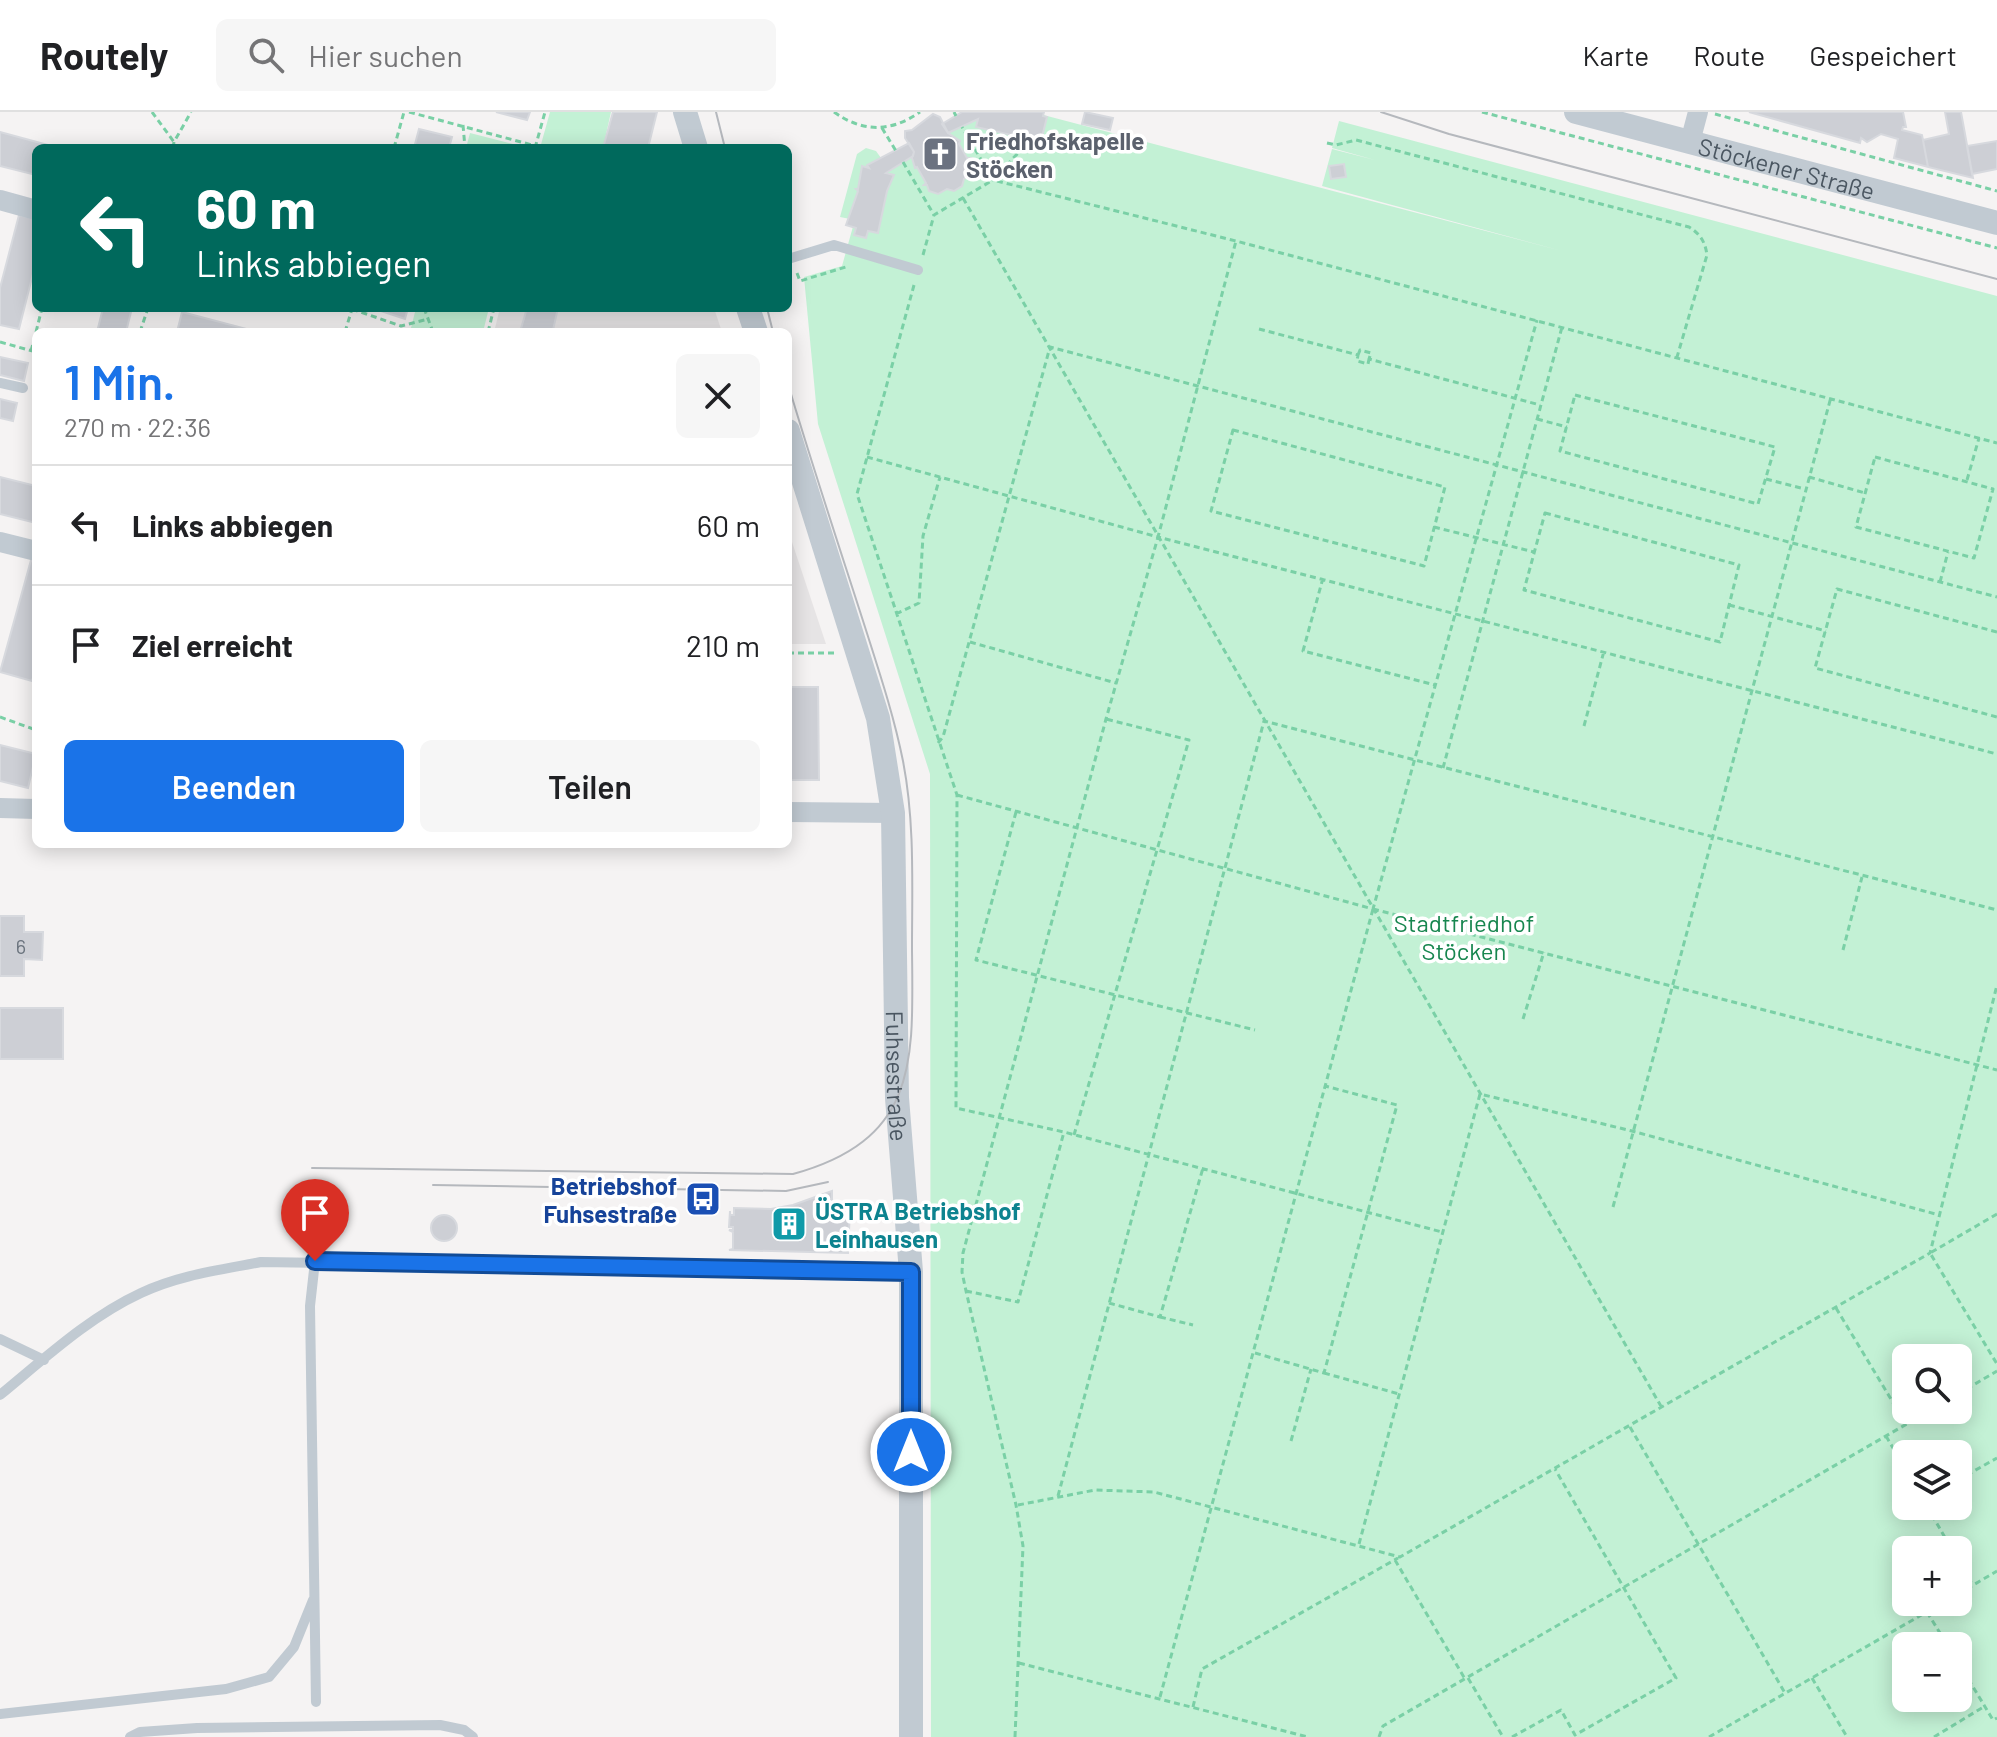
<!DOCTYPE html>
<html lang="de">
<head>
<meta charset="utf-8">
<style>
	:root { --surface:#fff; --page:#f6f6f6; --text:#202124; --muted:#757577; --line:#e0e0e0; --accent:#1a73e8 }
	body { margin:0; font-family:Barlow,sans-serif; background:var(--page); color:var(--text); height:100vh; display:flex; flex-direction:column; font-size:30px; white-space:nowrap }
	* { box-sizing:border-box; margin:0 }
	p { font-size:26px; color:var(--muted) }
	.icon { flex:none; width:44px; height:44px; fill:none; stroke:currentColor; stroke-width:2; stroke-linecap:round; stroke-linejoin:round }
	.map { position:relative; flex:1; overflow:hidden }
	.drawer { position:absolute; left:32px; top:216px; width:760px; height:520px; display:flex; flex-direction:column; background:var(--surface); border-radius:12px; box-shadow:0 4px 20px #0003 }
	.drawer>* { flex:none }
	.banner { position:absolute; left:32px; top:32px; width:760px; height:168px; border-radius:12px; box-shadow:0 4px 20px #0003; background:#00695c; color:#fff; overflow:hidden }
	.buttons { position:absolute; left:1892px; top:1232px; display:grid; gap:16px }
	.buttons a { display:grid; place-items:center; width:80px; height:80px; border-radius:12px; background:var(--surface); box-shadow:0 4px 20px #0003; font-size:40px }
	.pin { position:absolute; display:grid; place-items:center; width:68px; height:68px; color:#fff; margin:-82px -34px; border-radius:50% 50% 50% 0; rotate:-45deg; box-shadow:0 0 8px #0007 }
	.pin .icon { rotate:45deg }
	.me { position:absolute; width:88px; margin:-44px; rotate:0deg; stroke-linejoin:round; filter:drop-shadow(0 0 6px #0008) }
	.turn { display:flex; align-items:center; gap:28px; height:168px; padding:0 32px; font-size:36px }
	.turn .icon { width:104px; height:104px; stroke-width:2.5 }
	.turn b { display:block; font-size:56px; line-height:68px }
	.round { display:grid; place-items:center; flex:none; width:84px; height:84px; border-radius:12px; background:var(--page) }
	.summary { display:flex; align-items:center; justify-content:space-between; height:136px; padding:0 32px }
	h1 { font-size:48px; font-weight:600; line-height:60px; color:var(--accent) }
	.primary-button { display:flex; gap:16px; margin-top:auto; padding:16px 32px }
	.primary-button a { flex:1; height:92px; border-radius:12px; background:var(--accent); color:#fff; font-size:32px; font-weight:600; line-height:92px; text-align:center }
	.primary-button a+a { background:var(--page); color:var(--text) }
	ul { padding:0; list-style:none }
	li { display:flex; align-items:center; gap:24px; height:120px; padding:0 32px; border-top:2px solid var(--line) }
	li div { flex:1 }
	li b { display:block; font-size:30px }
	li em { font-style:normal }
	header { display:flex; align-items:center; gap:48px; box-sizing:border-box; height:112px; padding:0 40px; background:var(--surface); border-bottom:2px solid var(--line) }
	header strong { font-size:38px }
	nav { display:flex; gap:44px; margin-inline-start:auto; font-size:28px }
	.search { width:560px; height:72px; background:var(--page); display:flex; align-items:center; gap:20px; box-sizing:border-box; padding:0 28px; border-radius:12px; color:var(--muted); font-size:30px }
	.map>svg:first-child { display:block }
	.education { fill:#e6e4e5 }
	.green { fill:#c3f1d5; fill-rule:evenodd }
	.building { fill:#cdcfd5; stroke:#d7d9de; stroke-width:2 }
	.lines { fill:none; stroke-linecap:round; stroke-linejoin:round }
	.path { stroke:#7ad0a6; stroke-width:3; stroke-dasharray:6 4; stroke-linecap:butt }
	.service { stroke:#c1cad2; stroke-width:10 }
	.minor { stroke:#c1cad2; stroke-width:20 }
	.tertiary { stroke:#c1cad2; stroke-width:24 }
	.tram { stroke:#b5b8bd; stroke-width:2 }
	.route-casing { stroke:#114b97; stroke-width:20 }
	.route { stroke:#1a73e8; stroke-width:14 }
	.labels { text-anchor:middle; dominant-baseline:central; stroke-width:7; stroke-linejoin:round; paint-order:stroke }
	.number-label { font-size:20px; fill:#6b747e }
	.worship-label { font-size:24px; font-weight:bold; fill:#5b616d; stroke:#fff; text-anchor:start }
	.street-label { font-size:24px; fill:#4a5661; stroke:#fff }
	.park-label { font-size:24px; fill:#17864f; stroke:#fff }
	.transit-label { font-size:24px; font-weight:bold; fill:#164399; stroke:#fff; text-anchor:end }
	.culture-label { font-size:24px; font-weight:bold; fill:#0d838f; stroke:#fff; text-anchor:start }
</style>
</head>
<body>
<header>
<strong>Routely</strong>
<div class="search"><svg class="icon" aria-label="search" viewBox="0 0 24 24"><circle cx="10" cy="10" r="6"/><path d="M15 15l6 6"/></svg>Hier suchen</div>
<nav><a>Karte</a><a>Route</a><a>Gespeichert</a></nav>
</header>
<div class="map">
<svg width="1997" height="1625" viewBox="0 0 1997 1625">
	<rect width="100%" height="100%" fill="#f5f3f3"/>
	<path class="education" d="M500,196H714L722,220H494Z
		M788,418L826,532H788Z"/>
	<path class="green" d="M550,0H611L603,36H540Z
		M963,0H1032L1562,139L1322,74L1332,37L1375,48L1332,36L1339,9L1997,184V1625H931L930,662L818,312L804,165L842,154L869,57L864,55L850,107L840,105L857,42L866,36L876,39L881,46L868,53L869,55ZM1906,1246H1958V1298H1906ZM1906,1342H1958V1394H1906ZM1906,1438H1958V1490H1906ZM1906,1534H1958V1586H1906Z
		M470,21L529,36H466Z
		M416,196H489L483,220H410Z"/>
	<path class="building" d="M496,0H530L527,8Z
		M613,0H657L648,36H603Z
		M962,0H1044L1043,4L1047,5L1042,25H1038L1036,31L1034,28L976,15L978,7L948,21L942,12Z
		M1085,0L1113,6L1110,18L1082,12Z
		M1749,0H1903L1906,15H1903L1902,18L1922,23L1928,55L1894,46L1898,27L1881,22L1867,30L1861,26L1860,31Z
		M1945,0H1961L1973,66L1928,55L1923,28L1949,22Z
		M933,2L940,5L948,21L960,29L959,32L967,46H971L968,49L973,53L971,63L964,67L962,74L954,79L947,77L938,82L929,79L927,73H924L926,71L917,55L915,56L912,46L914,40L905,26V19L912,18Z
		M419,17L452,25L449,36H414Z
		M0,20L59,36H36V63L0,54Z
		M1997,29V57L1972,62L1967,34Z
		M909,31L914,40L913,44L886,61L894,63L887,79L878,121L868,119L866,126L854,123L856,116L846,113L858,79L856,77H858L862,54L869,56L867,53Z
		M1344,52L1346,65L1331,67L1329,54Z
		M19,103L36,107V150L19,217L0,213V176Z
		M103,196H132L126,220H97Z
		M372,196H408L405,207Z
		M527,196H558L553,218L560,220H520Z
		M182,200L258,220H177Z
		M0,245L28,251L24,269L0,263Z
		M0,287L17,291L13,309L0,306Z
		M0,365L36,374V411L0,402Z
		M31,448L36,450V555L32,569L0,560Z
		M788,575H818L819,668H788Z
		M0,633L36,642L28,676L0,669Z
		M0,804H24V820H43L42,848L24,847V864H0Z
		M0,896H63V947H0Z
		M832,1079V1098L850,1097L848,1141L729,1138L733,1137V1120L729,1118H733V1115H729L730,1099V1103H734V1096L771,1097L793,1093Z
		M431 1116a13 13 0 1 1 26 0a13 13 0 1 1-26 0Z"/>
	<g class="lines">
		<path class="path" d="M152,0L174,30
			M409,0L536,34
			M834,0C862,20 890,21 920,0
			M954,0L956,4
			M1482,0L1997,136
			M1715,2L1997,79
			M463,13L465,36
			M882,16L896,39
			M1031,27L993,68L1236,129L1997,331
			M1327,31L1336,33L1356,28L1689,115C1700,122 1705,129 1707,143L1677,245
			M173,36L174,30L191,0
			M394,36L404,0
			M535,36L545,0
			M903,50L934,103L993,68L962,15
			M963,86L1662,1296
			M923,143L934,103
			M797,161L800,169L849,154
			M914,173L857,382L957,683L956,996L1064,1020L1442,1120
			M424,196L433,220
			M352,197L401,214L428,207
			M1259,217L1358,243L1357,249L1368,252L1369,247
			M36,220L42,196
			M140,220L148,196
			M345,220L352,197
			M488,220L494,196
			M0,230L36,240
			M31,239L36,221
			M1358,243L1360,238L1371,241L1369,247L1540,293
			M1575,283L1775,335L1758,392L1560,339Z
			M1537,307L1567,315
			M1233,318L1445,375L1424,454L1211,399Z
			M867,345L1158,425L1236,129
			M1875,345L1993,377L1974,446L1856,415Z
			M1809,365L1865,381
			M1766,367L1805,377
			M1967,368L1979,326
			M1545,401L1739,453L1720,530L1524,478Z
			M1434,415L1534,440
			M1323,466L1303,539L1435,573
			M1940,470L1948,440
			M1729,493L1826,519
			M896,502L919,491L923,424L940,365
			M1997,520L1837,477L1815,556L1997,605
			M970,530L1116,571
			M788,541H836
			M0,605L36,618
			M1584,614L1604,539
			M938,631L943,625L1050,235L1997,485
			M1443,656L1562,215
			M957,683L1373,797L1537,208
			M1016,700L976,848L1255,918
			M1373,797L1997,958
			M1843,838L1862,765
			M1523,907L1544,840
			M1074,1023L1189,628L1106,607
			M1613,1095L1831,285
			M1997,1102L1930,1141L1997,1252
			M966,1179L1018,1190L1064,1020
			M1109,1191L1160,1205L1203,1056
			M1836,1196L1906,1312
			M1160,1205L1193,1213
			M1255,1241L1324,1261L1397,993L1325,974
			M1324,1261L1399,1282
			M1958,1282L1997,1259
			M1630,1315L1785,1581
			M1886,1324L1906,1358
			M1291,1329L1311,1257
			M1958,1368L1997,1346
			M1058,1384L1264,609L1997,798
			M1018,1393L1095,1378L1154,1380L1400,1445L1930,1141L1997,873
			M1927,1394L1952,1438
			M1359,1432L1480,982L1632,1019L1939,1103
			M1395,1448L1465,1567
			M1958,1448L1972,1472
			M1958,1482L1997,1459
			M1927,1500L1948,1534
			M1958,1550L1993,1608L1997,1606
			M1019,1551L1308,1625
			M1468,1566L1503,1625
			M1812,1566L1847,1625
			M1160,1585L1373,797
			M1193,1595L1202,1557L1398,1446
			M1015,1625L1023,1434L1016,1393L966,1179L962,1160L963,1141L1106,607L1158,425L1997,642
			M1379,1625L1383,1614L1931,1298
			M1512,1625L1561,1598L1575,1623L1676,1566L1555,1357
			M1709,1625L1944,1490
			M1934,1625L1985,1594"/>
		<path class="service" d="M788,147L834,133L918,158
			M0,271L23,276
			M315,1149L310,1194L316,1590
			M0,1227L44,1248
			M0,1283C44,1247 89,1205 141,1181C179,1163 220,1158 261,1150L911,1160
			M0,1602L226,1577L269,1565L294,1535L313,1488
			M130,1625L140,1620L197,1616L440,1613L464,1618L473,1625"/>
		<path class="minor" d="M1690,30L1698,0
			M0,88L36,98
			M0,430L36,439
			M0,696L36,697
			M788,700L893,701"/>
		<g class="tertiary">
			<path d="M685,0L696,36"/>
			<path id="s1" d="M1576,0L1997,111"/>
			<path d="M748,196L756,220"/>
			<path id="s2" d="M788,319L878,606L893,701L897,986L911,1160V1625"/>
		</g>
		<path class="tram" d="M716,0L725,36
			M1381,0L1449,22L1997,167
			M767,196L773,220
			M312,1056L793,1062C920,1027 913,947 912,837C912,774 915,711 903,649C894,604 879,559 865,515C839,434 812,353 788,272
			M433,1073L786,1079L828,1070"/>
	</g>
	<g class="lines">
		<defs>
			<path id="route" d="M315,1149L911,1160V1340"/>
		</defs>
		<use href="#route" class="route-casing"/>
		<use href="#route" class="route"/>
	</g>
	<defs>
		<symbol id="church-square" viewBox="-11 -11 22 22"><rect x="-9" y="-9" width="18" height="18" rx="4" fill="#6b7280" stroke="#fff"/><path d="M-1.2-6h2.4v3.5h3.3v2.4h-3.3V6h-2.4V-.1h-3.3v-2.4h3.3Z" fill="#fff"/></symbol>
		<symbol id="bus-square" viewBox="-11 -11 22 22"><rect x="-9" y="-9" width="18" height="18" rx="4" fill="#1a4fb4" stroke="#fff"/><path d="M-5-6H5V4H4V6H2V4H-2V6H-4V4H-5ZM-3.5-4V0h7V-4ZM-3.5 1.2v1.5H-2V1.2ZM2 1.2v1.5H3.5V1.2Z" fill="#fff"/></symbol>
		<symbol id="building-square" viewBox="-11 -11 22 22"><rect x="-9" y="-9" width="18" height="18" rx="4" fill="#0f9aa8" stroke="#fff"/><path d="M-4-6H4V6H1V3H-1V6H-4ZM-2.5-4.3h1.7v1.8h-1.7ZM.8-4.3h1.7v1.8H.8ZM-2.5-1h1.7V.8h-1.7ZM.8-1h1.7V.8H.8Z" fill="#fff"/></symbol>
	</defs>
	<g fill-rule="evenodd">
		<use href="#church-square" x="920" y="22" width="40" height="40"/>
		<use href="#bus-square" x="683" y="1067" width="40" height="40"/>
		<use href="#building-square" x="769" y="1092" width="40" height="40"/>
	</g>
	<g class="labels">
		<g class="number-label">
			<text x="21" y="834">6</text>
		</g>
		<g class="worship-label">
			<text x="966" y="28">Friedhofskapelle<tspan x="966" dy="28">Stöcken</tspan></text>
		</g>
		<g class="street-label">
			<text stroke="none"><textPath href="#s1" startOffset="218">Stöckener Straße</textPath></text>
			<text stroke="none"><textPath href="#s2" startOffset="660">Fuhsestraße</textPath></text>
		</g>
		<g class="park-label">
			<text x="1464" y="810">Stadtfriedhof<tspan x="1464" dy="28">Stöcken</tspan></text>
		</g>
		<g class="transit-label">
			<text x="677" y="1073">Betriebshof<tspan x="677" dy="28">Fuhsestraße</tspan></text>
		</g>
		<g class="culture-label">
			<text x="815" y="1098">ÜSTRA Betriebshof<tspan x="815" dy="28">Leinhausen</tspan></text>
		</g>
	</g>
</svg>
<div class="buttons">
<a><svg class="icon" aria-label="search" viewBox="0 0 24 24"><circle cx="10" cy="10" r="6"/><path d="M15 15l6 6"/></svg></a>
<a><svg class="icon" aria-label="layers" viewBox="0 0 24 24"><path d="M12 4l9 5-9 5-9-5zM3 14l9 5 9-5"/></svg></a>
<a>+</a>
<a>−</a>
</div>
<div class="pin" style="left:315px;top:1149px;background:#d93025"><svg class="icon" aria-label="arrive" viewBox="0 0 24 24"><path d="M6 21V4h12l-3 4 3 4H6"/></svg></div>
<svg class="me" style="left:911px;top:1340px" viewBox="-20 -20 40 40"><circle r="17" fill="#1a73e8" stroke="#fff" stroke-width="3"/><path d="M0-11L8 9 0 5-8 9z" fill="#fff"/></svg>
<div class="banner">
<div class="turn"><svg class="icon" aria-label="left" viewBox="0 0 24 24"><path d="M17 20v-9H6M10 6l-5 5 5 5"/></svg><div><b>60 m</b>Links abbiegen</div></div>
</div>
<section class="drawer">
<div class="summary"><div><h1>1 Min.</h1><p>270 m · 22:36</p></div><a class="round"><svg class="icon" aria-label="close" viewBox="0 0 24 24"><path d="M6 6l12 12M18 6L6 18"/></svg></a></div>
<ul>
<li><svg class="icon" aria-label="left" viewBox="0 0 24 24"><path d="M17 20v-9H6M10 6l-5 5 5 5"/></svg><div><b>Links abbiegen</b></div><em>60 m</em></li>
<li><svg class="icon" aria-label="arrive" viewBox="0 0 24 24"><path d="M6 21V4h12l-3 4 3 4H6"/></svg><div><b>Ziel erreicht</b></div><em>210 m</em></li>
</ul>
<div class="primary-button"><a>Beenden</a><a>Teilen</a></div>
</section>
</div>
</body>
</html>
